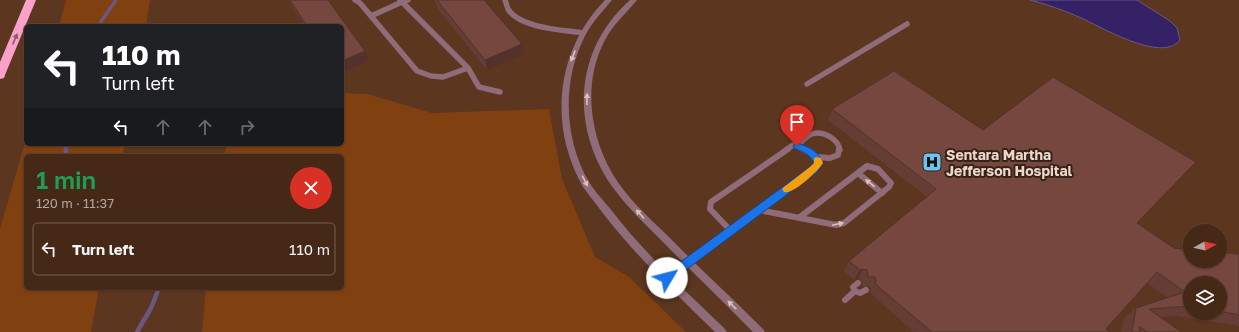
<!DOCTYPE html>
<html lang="en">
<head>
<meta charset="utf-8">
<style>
	:root { --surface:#452816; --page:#4c301f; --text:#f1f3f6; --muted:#b0a6a1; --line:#5d4435 }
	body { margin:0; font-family:"Golos Text",sans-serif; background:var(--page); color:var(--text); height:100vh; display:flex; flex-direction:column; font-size:15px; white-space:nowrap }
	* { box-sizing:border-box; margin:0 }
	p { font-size:13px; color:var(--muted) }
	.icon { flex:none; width:22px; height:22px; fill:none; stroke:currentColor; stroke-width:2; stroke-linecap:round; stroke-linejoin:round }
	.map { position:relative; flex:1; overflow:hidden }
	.details { position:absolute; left:24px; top:154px; width:320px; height:136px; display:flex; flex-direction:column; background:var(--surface); border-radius:6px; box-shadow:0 1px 3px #0004,0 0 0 1px var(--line) }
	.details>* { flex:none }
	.banner { position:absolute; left:24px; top:24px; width:320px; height:122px; border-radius:6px; box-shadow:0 1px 3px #0004,0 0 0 1px var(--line); background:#202124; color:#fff; overflow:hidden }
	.needle { width:26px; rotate:82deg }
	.fabs { position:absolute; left:1183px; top:224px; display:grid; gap:8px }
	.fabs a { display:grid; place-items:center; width:44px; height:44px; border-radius:50%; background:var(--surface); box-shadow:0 1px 3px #0004,0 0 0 1px var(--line); font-size:20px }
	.pin { position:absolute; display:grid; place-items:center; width:34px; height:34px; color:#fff; margin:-41px -17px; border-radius:50% 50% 50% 0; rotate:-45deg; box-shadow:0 0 4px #0007 }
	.pin .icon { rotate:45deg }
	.me { position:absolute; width:44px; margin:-22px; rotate:53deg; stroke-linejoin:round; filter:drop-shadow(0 0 3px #0008) }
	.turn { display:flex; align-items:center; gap:14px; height:84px; padding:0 12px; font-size:18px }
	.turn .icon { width:52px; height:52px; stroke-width:2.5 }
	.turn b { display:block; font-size:28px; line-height:34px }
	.lanes { display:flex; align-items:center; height:38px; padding:0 12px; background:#0003; justify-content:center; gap:20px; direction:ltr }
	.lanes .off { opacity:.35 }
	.round { display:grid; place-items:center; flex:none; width:42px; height:42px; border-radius:21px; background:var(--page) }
	.head { display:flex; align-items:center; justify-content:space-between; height:68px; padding:0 12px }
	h1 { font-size:24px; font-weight:600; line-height:30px; color:#1e9e55 }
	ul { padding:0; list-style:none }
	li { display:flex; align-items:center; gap:12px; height:54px; margin:0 8px 6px; padding:0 4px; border:2px solid var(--line); border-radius:6px }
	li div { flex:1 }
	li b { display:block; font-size:15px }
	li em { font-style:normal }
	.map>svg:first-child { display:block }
	.green { fill:#80400f }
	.water { fill:#352165; stroke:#6c5783 }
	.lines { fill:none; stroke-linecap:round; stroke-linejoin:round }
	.stream-far1 { stroke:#6c5783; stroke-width:3.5 }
	.stream { stroke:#6c5783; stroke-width:4.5 }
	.service-far1 { stroke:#906b7a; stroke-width:5.5 }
	.service { stroke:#906b7a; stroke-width:6 }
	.tertiary { fill:#906b7a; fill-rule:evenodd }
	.motorway { fill:#f9a1c8; fill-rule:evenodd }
	.wall { fill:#653d35; fill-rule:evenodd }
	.shaded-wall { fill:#52322b }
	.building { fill:#75473e; stroke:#52322b }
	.oneway { fill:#8d5c68 }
	.oneway2 { fill:#dbc1b9 }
	.route { fill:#1a73e8; stroke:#114b97 }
	.slow { fill:#f59e0b }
	.labels { text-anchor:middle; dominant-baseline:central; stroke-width:4; stroke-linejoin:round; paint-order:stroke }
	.poi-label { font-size:14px; font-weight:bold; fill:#eed6c9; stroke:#352319; text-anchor:start }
</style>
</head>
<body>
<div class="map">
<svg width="1239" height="332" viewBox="0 0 1239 332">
	<rect width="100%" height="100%" fill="#5c361e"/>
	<path class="green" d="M66,0H150L146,26H59Z
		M342,93L367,94L432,113L549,109L562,179L595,257L629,277L686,332H202L206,288H342V156H223L228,144H342Z
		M26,139V144H125L122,156H26V288H99L91,332H0V229Z"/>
	<path class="water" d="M1030,0H1137L1170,21L1177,28L1180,40C1162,64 1100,26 1079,17C1063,10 1046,4 1030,0Z"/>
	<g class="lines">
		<path class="stream-far1" d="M98,26L116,0
			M66,150V144"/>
		<path class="stream" d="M65,156L66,149
			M137,332L151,308L159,288"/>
		<path class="service-far1" d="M355,0L360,3L417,71L431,76L443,77L468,68
			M408,0L402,2L468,68L479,87L500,92
			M505,0C506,3 507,6 508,9C519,28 563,30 583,33
			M371,16L402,2L400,0
			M807,84L907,24
			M797,146C802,142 806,136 812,134C823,130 838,139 840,150
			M786,150L793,145L805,150"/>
		<path class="service" d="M816,157L830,158L838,155L839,149
			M858,173L882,193
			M759,210L836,225L844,223L889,187L891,183L878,169L867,166L800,217
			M731,231L710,209L711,202L788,149
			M731,231L814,170L818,163C815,156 810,152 803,149
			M667,278L731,231
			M855,291L860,293L866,290
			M855,291L853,287L858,283
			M845,300L855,291"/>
		<path class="tertiary" d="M605,0H612C603,11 593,21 586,34C562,79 563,137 589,182C595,192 604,201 612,211C645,254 686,291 725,329L727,332H715C677,295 638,258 605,216C598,206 590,197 583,187C548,126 556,50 605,0Z
			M630,0H637C626,14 614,23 605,40C583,82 589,132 612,173C626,197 648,217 668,236C699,268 732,298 763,329L765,332H753C723,301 691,271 661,240C642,221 622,202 607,179C570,119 577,47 630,0Z"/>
		<path class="motorway" d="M26,0H36L5,75L4,78L0,79V62Z"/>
	</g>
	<path class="wall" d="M289,0H328L365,51L369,61L342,26H305L293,8Z
		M435,0H484L524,54L487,70L437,8Z
		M832,109L983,130L1137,223L1174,248L1239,254V326L1177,316L1160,317L1181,332H1121L1124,318L1136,308L1168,298L1147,283L1106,329L1110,332H914L870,293L871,290L869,286L862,287L861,280L858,278L854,280L844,271L849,261L927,197L828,120ZM1190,283H1220V313H1190Z"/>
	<path class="shaded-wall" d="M522,44L524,54L487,70L485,60Z
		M365,51L369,61L342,72V61Z
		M863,269L858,278L854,280L860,270Z"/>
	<path class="building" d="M290,0H328L365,51L342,61V26H307Z
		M437,0H484L522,44L485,60Z
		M894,71L983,130L1053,77L1196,162L1137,223L1174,248L1190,250V261H1220V252L1239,254V315L1220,311V283H1190V306L1149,309L1181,332H1147L1139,326L1140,332H1132L1136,308L1185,292L1157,272L1106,329L1110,332H932L875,284L876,280L875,277H868L867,270L863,269L860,270L849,261L936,189L832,109Z"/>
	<defs><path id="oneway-solid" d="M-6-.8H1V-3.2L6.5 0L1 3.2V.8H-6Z"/></defs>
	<use class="oneway" href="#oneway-solid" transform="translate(15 39) rotate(-67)"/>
	<g class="oneway2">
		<use href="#oneway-solid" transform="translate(573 56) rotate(111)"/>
		<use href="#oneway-solid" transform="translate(587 99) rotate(-90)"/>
		<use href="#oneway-solid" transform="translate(585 181) rotate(62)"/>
		<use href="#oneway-solid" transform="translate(870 183) rotate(-141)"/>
		<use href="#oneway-solid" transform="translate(640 214) rotate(-132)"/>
		<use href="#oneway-solid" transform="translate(838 224) rotate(-12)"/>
		<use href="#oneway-solid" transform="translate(732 305) rotate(-136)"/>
	</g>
	<path class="route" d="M797,143C810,147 818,151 823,163L817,172L671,281L667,282L664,281L662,278L664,274L810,167L814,163C810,154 802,151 794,148L793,146Z"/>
	<path class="slow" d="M817,157L821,158L823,163C818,171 793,195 784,192L782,189L784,187L810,167L814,163V158Z"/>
	<defs>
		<symbol id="hospital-square" viewBox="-11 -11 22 22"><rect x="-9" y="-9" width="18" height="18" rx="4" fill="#69c3f1" stroke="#352319"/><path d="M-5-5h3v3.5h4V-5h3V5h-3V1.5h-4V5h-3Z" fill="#111"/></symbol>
	</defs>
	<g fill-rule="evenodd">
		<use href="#hospital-square" x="921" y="151" width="22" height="22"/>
	</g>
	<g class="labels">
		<g class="poi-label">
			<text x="946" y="154">Sentara Martha<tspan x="946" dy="16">Jefferson Hospital</tspan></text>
		</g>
	</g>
</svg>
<div class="fabs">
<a><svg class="needle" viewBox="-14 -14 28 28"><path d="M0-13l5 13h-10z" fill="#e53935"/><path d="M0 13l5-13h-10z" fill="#b0a6a1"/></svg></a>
<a><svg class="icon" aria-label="layers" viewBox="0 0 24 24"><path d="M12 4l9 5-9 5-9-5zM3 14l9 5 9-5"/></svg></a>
</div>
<div class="pin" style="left:797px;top:146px;background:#d93025"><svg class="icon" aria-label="arrive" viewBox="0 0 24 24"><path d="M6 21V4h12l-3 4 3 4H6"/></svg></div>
<svg class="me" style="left:667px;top:278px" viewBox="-20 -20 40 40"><circle r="19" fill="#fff"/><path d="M0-13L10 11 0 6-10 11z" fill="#1a73e8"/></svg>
<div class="banner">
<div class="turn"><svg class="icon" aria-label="left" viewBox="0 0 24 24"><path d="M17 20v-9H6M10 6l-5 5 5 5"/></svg><div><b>110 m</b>Turn left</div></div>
<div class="lanes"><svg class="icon" aria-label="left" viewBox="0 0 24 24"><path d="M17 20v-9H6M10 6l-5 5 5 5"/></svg><svg class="icon off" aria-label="ahead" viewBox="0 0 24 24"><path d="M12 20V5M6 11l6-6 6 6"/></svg><svg class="icon off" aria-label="ahead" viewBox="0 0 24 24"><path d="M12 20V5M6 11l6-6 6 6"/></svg><svg class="icon off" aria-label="right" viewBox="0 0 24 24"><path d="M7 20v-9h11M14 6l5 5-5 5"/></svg></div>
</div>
<section class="details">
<div class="head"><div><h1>1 min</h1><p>120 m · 11:37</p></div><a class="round" style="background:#d93025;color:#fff"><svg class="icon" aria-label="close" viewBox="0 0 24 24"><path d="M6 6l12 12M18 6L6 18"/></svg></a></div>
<ul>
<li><svg class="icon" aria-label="left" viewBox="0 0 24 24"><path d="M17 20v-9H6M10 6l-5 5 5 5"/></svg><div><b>Turn left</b></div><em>110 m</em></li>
</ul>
</section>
</div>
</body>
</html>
